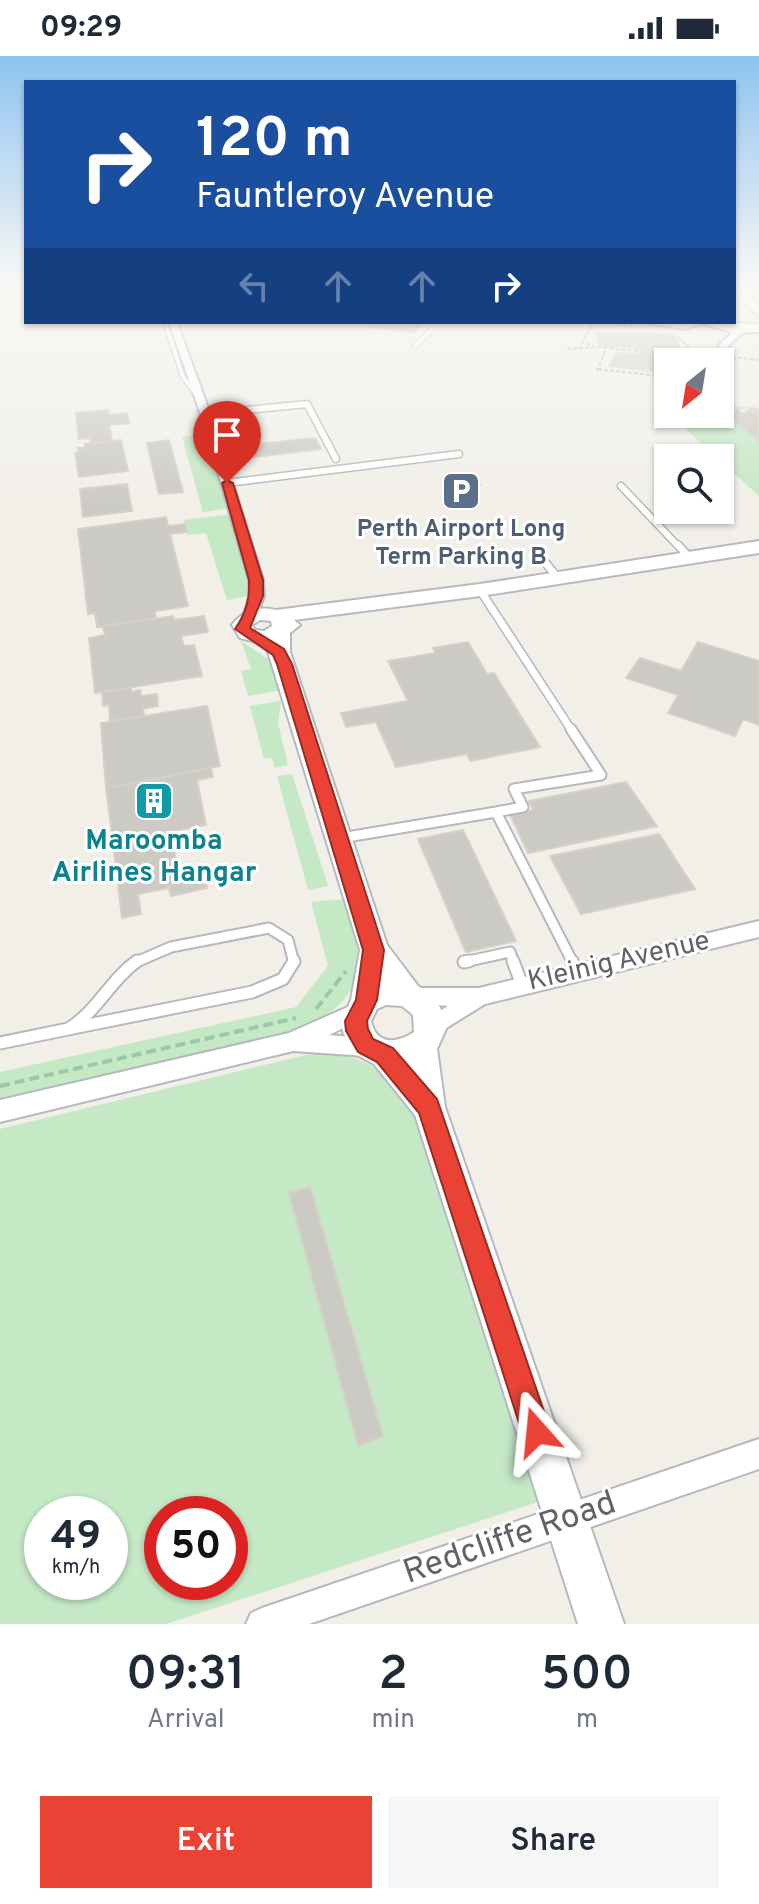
<!DOCTYPE html>
<html lang="en">
<head>
<meta charset="utf-8">
<style>
	:root { --surface:#fff; --page:#f6f6f7; --text:#1f2937; --muted:#747a83; --accent:#ea4335 }
	body { margin:0; font-family:Overpass,sans-serif; background:var(--page); color:var(--text); height:100vh; display:flex; flex-direction:column; font-size:30px; white-space:nowrap }
	* { box-sizing:border-box; margin:0 }
	p { font-size:26px; color:var(--muted) }
	.icon { flex:none; width:44px; height:44px; fill:none; stroke:currentColor; stroke-width:2; stroke-linecap:round; stroke-linejoin:round }
	.map { position:relative; height:1568px; overflow:hidden }
	.sheet { display:flex; flex-direction:column; background:var(--surface); flex:1 }
	.sheet>* { flex:none }
	.guide { position:absolute; left:24px; top:24px; width:712px; height:244px; border-radius:0px; box-shadow:0 2px 6px #0004; background:#1a4fa0; color:#fff; overflow:hidden }
	.needle { width:52px; rotate:210deg }
	.buttons { position:absolute; left:654px; top:292px; display:grid; gap:16px }
	.buttons a { display:grid; place-items:center; width:80px; height:80px; border-radius:0px; background:var(--surface); box-shadow:0 2px 6px #0004; font-size:40px }
	.speed { position:absolute; left:24px; top:1440px; display:flex; gap:16px; font-size:40px; font-weight:700; text-align:center }
	.speed>* { display:grid; place-content:center; width:104px; height:104px; border-radius:50%; background:var(--surface); box-shadow:0 2px 6px #0004; line-height:1 }
	.speed small { font-size:20px; font-weight:400 }
	.speed .limit { border:12px solid #d22; background:#fff; color:#111 }
	.pin { position:absolute; display:grid; place-items:center; width:68px; height:68px; color:#fff; margin:-82px -34px; border-radius:50% 50% 50% 0; rotate:-45deg; box-shadow:0 0 8px #0007 }
	.pin .icon { rotate:45deg }
	.me { position:absolute; width:88px; margin:-44px; rotate:342deg; stroke-linejoin:round; filter:drop-shadow(0 0 6px #0008) }
	.turn { display:flex; align-items:center; gap:28px; height:168px; padding:0 40px; font-size:36px }
	.turn .icon { width:104px; height:104px; stroke-width:2.5 }
	.turn b { display:block; font-size:56px; line-height:68px }
	.lanes { display:flex; align-items:center; height:76px; padding:0 40px; background:#0003; justify-content:center; gap:40px; direction:ltr }
	.lanes .off { opacity:.35 }
	.eta { display:flex; justify-content:space-evenly; align-items:center; height:136px; text-align:center }
	.eta b { font-size:48px; font-weight:600; line-height:56px }
	.primary-button { display:flex; gap:16px; margin-top:auto; padding:16px 40px }
	.primary-button a { flex:1; height:92px; border-radius:0px; background:var(--accent); color:#fff; font-size:32px; font-weight:600; line-height:92px; text-align:center }
	.primary-button a+a { background:var(--page); color:var(--text) }
	.status { display:flex; justify-content:space-between; align-items:center; height:56px; padding:0 40px; background:var(--surface); direction:ltr }
	.status svg { height:22px; fill:currentColor }
	.map>svg:first-child { display:block }
	.green { fill:#c5e8c5; fill-rule:evenodd }
	.building { fill:#cccac5; stroke:#d6d1c6; stroke-width:2 }
	.lines { fill:none; stroke-linecap:round; stroke-linejoin:round }
	.lane-far4-casing { stroke:#b5b8bc; stroke-width:6 }
	.lane-far3-casing { stroke:#b5b8bc; stroke-width:9 }
	.lane-far2-casing { stroke:#b5b8bc; stroke-width:10 }
	.lane-far1-casing { stroke:#b5b8bc; stroke-width:13 }
	.lane-casing { stroke:#b5b8bc; stroke-width:15 }
	.street-casing { stroke:#b5b8bc; stroke-width:4 }
	.secondary-casing { stroke:#b6babf; stroke-width:4 }
	.path-far1 { stroke:#9cc7a9; stroke-width:2; stroke-dasharray:4 2; stroke-linecap:butt }
	.path { stroke:#9cc7a9; stroke-width:4; stroke-dasharray:10 5; stroke-linecap:butt }
	.lane-far4 { stroke:#fff; stroke-width:4 }
	.lane-far3 { stroke:#fff; stroke-width:6 }
	.lane-far2 { stroke:#fff; stroke-width:7 }
	.lane-far1 { stroke:#fff; stroke-width:9 }
	.lane { stroke:#fff; stroke-width:11 }
	.street { fill:#fff; fill-rule:evenodd }
	.secondary { fill:#fff; fill-rule:evenodd }
	.route { fill:#ea4335; stroke:#982c22; stroke-width:2 }
	.labels { text-anchor:middle; dominant-baseline:central; stroke-width:6; stroke-linejoin:round; paint-order:stroke }
	.far-service-label { font-size:24px; font-weight:bold; fill:#4e5e75; stroke:#fff }
	.culture-label { font-size:28px; font-weight:bold; fill:#0d838f; stroke:#fff }
	.street-label { font-size:28px; fill:#5f6368; stroke:#fff }
	.near-street-label { font-size:34px; fill:#5f6368; stroke:#fff }
</style>
</head>
<body>
<div class="status"><b>09:29</b><svg viewBox="0 0 49 12"><path d="M0 12V9h3v3zM5 12V6h3v6zM10 12V3h3v9zM15 12V0h3v12zM26 1h20v11H26zM47 4h2v5h-2z"/></svg></div>
<div class="map">
<svg width="759" height="1568" viewBox="0 0 759 1568">
	<rect width="100%" height="100%" fill="#f1efe8"/>
	<path class="green" d="M720,347L753,352L731,355L729,359L748,377L758,382L756,383L759,386V440L680,368L706,364L698,358H720Z
		M208,379L230,452L203,456L182,381Z
		M232,458L253,533L249,540L227,544L206,477L188,479L184,464Z
		M241,585L268,603L281,634L248,640L241,615L251,613Z
		M281,645L278,667L288,709L275,712L272,702L264,703L250,650Z
		M292,718L324,817L328,830L308,834L277,720Z
		M348,843C363,911 369,939 302,974L0,1046V1016L296,951L328,910L311,846Z
		M318,996C368,1001 378,1011 413,1045L544,1444L166,1568H0V1073ZM42,1458H110V1526H42ZM162,1458H230V1526H162Z"/>
	<path class="building" d="M367,266H425L414,277L363,270Z
		M597,277L674,278L680,292H662L667,301L698,306H668V317L609,310L616,297L642,298L634,291L599,290Z
		M753,352L759,354V386L755,383L758,382L748,377L729,359L738,354L743,358L749,354L755,356L751,353Z
		M108,354L109,359L127,357L129,367L109,369L112,385L91,388L90,382L79,383L76,357Z
		M315,382L321,393L254,401L249,389Z
		M121,384L128,415L79,421L75,397H78V392H85V388Z
		M169,384L183,436L159,438L147,387Z
		M473,420L480,429L462,432L456,422Z
		M127,428L132,455L83,461L80,433Z
		M166,461L168,470L185,468L187,476L170,478L188,550L155,555L156,562L97,571L95,557L88,558L78,473Z
		M173,560L174,564L204,560L208,576L181,580L184,590L194,589L202,620L95,637L89,582L105,579L103,570Z
		M468,586L487,618L494,617L540,691L470,705L467,698L396,711L376,666L346,671L341,657L408,645L388,605L436,597L433,592Z
		M698,586L759,605V669L743,663L735,680L668,657L678,639L626,622L640,602L681,615Z
		M131,632V636L140,634L141,640L157,638L158,650L143,653L144,660L110,665L109,649L103,650L102,636Z
		M207,650L220,710L106,732L101,667Z
		M211,712L213,721L197,724L206,769L113,787L106,732Z
		M626,726L657,770L528,797L510,758L533,754L529,745Z
		M463,774L516,885L466,896L418,783Z
		M171,775L178,816L203,811L207,832L171,840L169,832L138,838L141,858L122,862L113,787Z
		M659,778L695,833L581,858L550,800Z
		M310,1131L383,1380L358,1390L289,1137Z"/>
	<g class="lines">
		<defs>
			<path id="lane-far4" d="M165,266L183,321L200,343
				M415,290L439,266"/>
			<path id="lane-far3" d="M205,358L307,348L336,403
				M227,427L459,398
				M621,430L679,491"/>
			<path id="lane-far2" d="M678,489L690,502
				M543,504L558,522
				M480,534L572,675"/>
			<path id="lane-far1" d="M571,673L601,719L514,733L523,751L496,756L573,907
				M341,782L496,756
				M464,906L510,896L514,907
				M134,907L171,891L269,872L288,884L294,907"/>
			<path id="lane" d="M513,905L522,929
				M572,905L577,915
				M464,906L469,905
				M68,973C97,956 110,924 137,905
				M68,973L252,936L283,923L294,905
				M0,987L68,973"/>
			<path id="street" d="M169,266H177L215,371L263,524L264,540L255,564H245L243,561L250,540L249,524L205,371Z
				M641,266H707L684,273Z
				M739,271L746,273L727,291L720,308L712,306L720,288Z
				M759,865V881L485,948L430,982L422,980L419,973L422,966L448,950L409,947L406,941L409,935L416,932H479Z
				M359,946L366,949L370,955L366,961L329,979L374,983L377,990L374,997L366,1000L293,995L0,1066V1044L289,977Z
				M759,1383V1413L309,1568H246L251,1557L262,1552Z"/>
			<path id="secondary" d="M747,229H759L752,242L759,249V260L740,242Z
				M698,266L759,268V276L733,277Z
				M759,485V497L480,540L294,564L300,569L290,577V596L387,889L418,930L434,940L445,961L446,973L437,993L445,1051L624,1568H578L415,1059L374,1008L355,998L343,976L341,965L351,944L360,894L268,596L269,586L260,587L240,582L232,569C243,554 258,550 276,554L480,528ZM260,564L271,565L272,570L264,575L255,574L252,569ZM386,949L402,950L413,959L414,976C398,987 376,990 371,965L377,953Z"/>
		</defs>
		<use href="#lane-far4" class="lane-far4-casing"/>
		<use href="#lane-far3" class="lane-far3-casing"/>
		<use href="#lane-far2" class="lane-far2-casing"/>
		<use href="#lane-far1" class="lane-far1-casing"/>
		<use href="#lane" class="lane-casing"/>
		<use href="#street" class="street-casing"/>
		<use href="#secondary" class="secondary-casing"/>
		<path class="path-far1" d="M633,270L594,267L582,286L595,291L638,295
			M678,281L699,301V306
			M567,293L595,291
			M666,299L709,295
			M732,301L759,304
			M598,313L668,321
			M597,315L606,293"/>
		<path class="path" d="M316,953L346,915
			M0,1030L296,962"/>
		<use href="#lane-far4" class="lane-far4"/>
		<use href="#lane-far3" class="lane-far3"/>
		<use href="#lane-far2" class="lane-far2"/>
		<use href="#lane-far1" class="lane-far1"/>
		<use href="#lane" class="lane"/>
		<use href="#street" class="street"/>
		<use href="#secondary" class="secondary"/>
	</g>
	<linearGradient id="sky" x2="0" y2="1"><stop stop-color="#8fc3f1"/><stop offset="0.51" stop-color="#f9f8f5"/><stop offset="1" stop-color="#f9f8f5" stop-opacity="0"/></linearGradient>
	<rect width="759" height="448" fill="url(#sky)"/>
	<path class="route" d="M227,424L233,427L263,524V540L250,572L284,593L292,608L384,894L377,944L367,965L368,973L373,983L393,992L437,1043L551,1376L547,1386L537,1390L526,1386L522,1376L419,1057L377,1006L358,996L346,975L345,965L356,944L363,894L277,608L273,599L235,573C246,557 250,543 249,524L222,427Z"/>
	<defs>
		<symbol id="parking-square" viewBox="-11 -11 22 22"><rect x="-9" y="-9" width="18" height="18" rx="4" fill="#5c6f8a" stroke="#fff"/><path d="M-3.5-5.5H1a3.5 3.5 0 0 1 0 7H-1V5.5H-3.5ZM-1-3.4V-.6H.8a1.4 1.4 0 0 0 0-2.8Z" fill="#fff"/></symbol>
		<symbol id="building-square" viewBox="-11 -11 22 22"><rect x="-9" y="-9" width="18" height="18" rx="4" fill="#0f9aa8" stroke="#fff"/><path d="M-4-6H4V6H1V3H-1V6H-4ZM-2.5-4.3h1.7v1.8h-1.7ZM.8-4.3h1.7v1.8H.8ZM-2.5-1h1.7V.8h-1.7ZM.8-1h1.7V.8H.8Z" fill="#fff"/></symbol>
	</defs>
	<g fill-rule="evenodd">
		<use href="#parking-square" x="439" y="413" width="44" height="44"/>
		<use href="#building-square" x="132" y="723" width="44" height="44"/>
	</g>
	<g class="labels">
		<g class="far-service-label">
			<text x="461" y="474">Perth Airport Long<tspan x="461" dy="28">Term Parking B</tspan></text>
		</g>
		<g class="culture-label">
			<text x="154" y="786">Maroomba<tspan x="154" dy="32">Airlines Hangar</tspan></text>
		</g>
		<g class="street-label">
			<text transform="translate(619 906) rotate(-13)">Kleinig Avenue</text>
		</g>
		<g class="near-street-label">
			<text transform="translate(510 1483) rotate(-19)">Redcliffe Road</text>
		</g>
	</g>
</svg>
<div class="buttons">
<a><svg class="needle" viewBox="-14 -14 28 28"><path d="M0-13l5 13h-10z" fill="#e53935"/><path d="M0 13l5-13h-10z" fill="#747a83"/></svg></a>
<a><svg class="icon" aria-label="search" viewBox="0 0 24 24"><circle cx="10" cy="10" r="6"/><path d="M15 15l6 6"/></svg></a>
</div>
<div class="speed"><div>49<small>km/h</small></div><div class="limit">50</div></div>
<div class="pin" style="left:227px;top:427px;background:#d93025"><svg class="icon" aria-label="arrive" viewBox="0 0 24 24"><path d="M6 21V4h12l-3 4 3 4H6"/></svg></div>
<svg class="me" style="left:537px;top:1376px" viewBox="-20 -20 40 40"><path d="M0-17L14 15 0 8-14 15z" fill="#ea4335" stroke="#fff" stroke-width="4"/></svg>
<div class="guide">
<div class="turn"><svg class="icon" aria-label="right" viewBox="0 0 24 24"><path d="M7 20v-9h11M14 6l5 5-5 5"/></svg><div><b>120 m</b>Fauntleroy Avenue</div></div>
<div class="lanes"><svg class="icon off" aria-label="left" viewBox="0 0 24 24"><path d="M17 20v-9H6M10 6l-5 5 5 5"/></svg><svg class="icon off" aria-label="ahead" viewBox="0 0 24 24"><path d="M12 20V5M6 11l6-6 6 6"/></svg><svg class="icon off" aria-label="ahead" viewBox="0 0 24 24"><path d="M12 20V5M6 11l6-6 6 6"/></svg><svg class="icon" aria-label="right" viewBox="0 0 24 24"><path d="M7 20v-9h11M14 6l5 5-5 5"/></svg></div>
</div>
</div>
<section class="sheet">
<div class="eta">
<div><b>09:31</b><p>Arrival</p></div>
<div><b>2</b><p>min</p></div>
<div><b>500</b><p>m</p></div>
</div>
<div class="primary-button"><a>Exit</a><a>Share</a></div>
</section>
</body>
</html>
